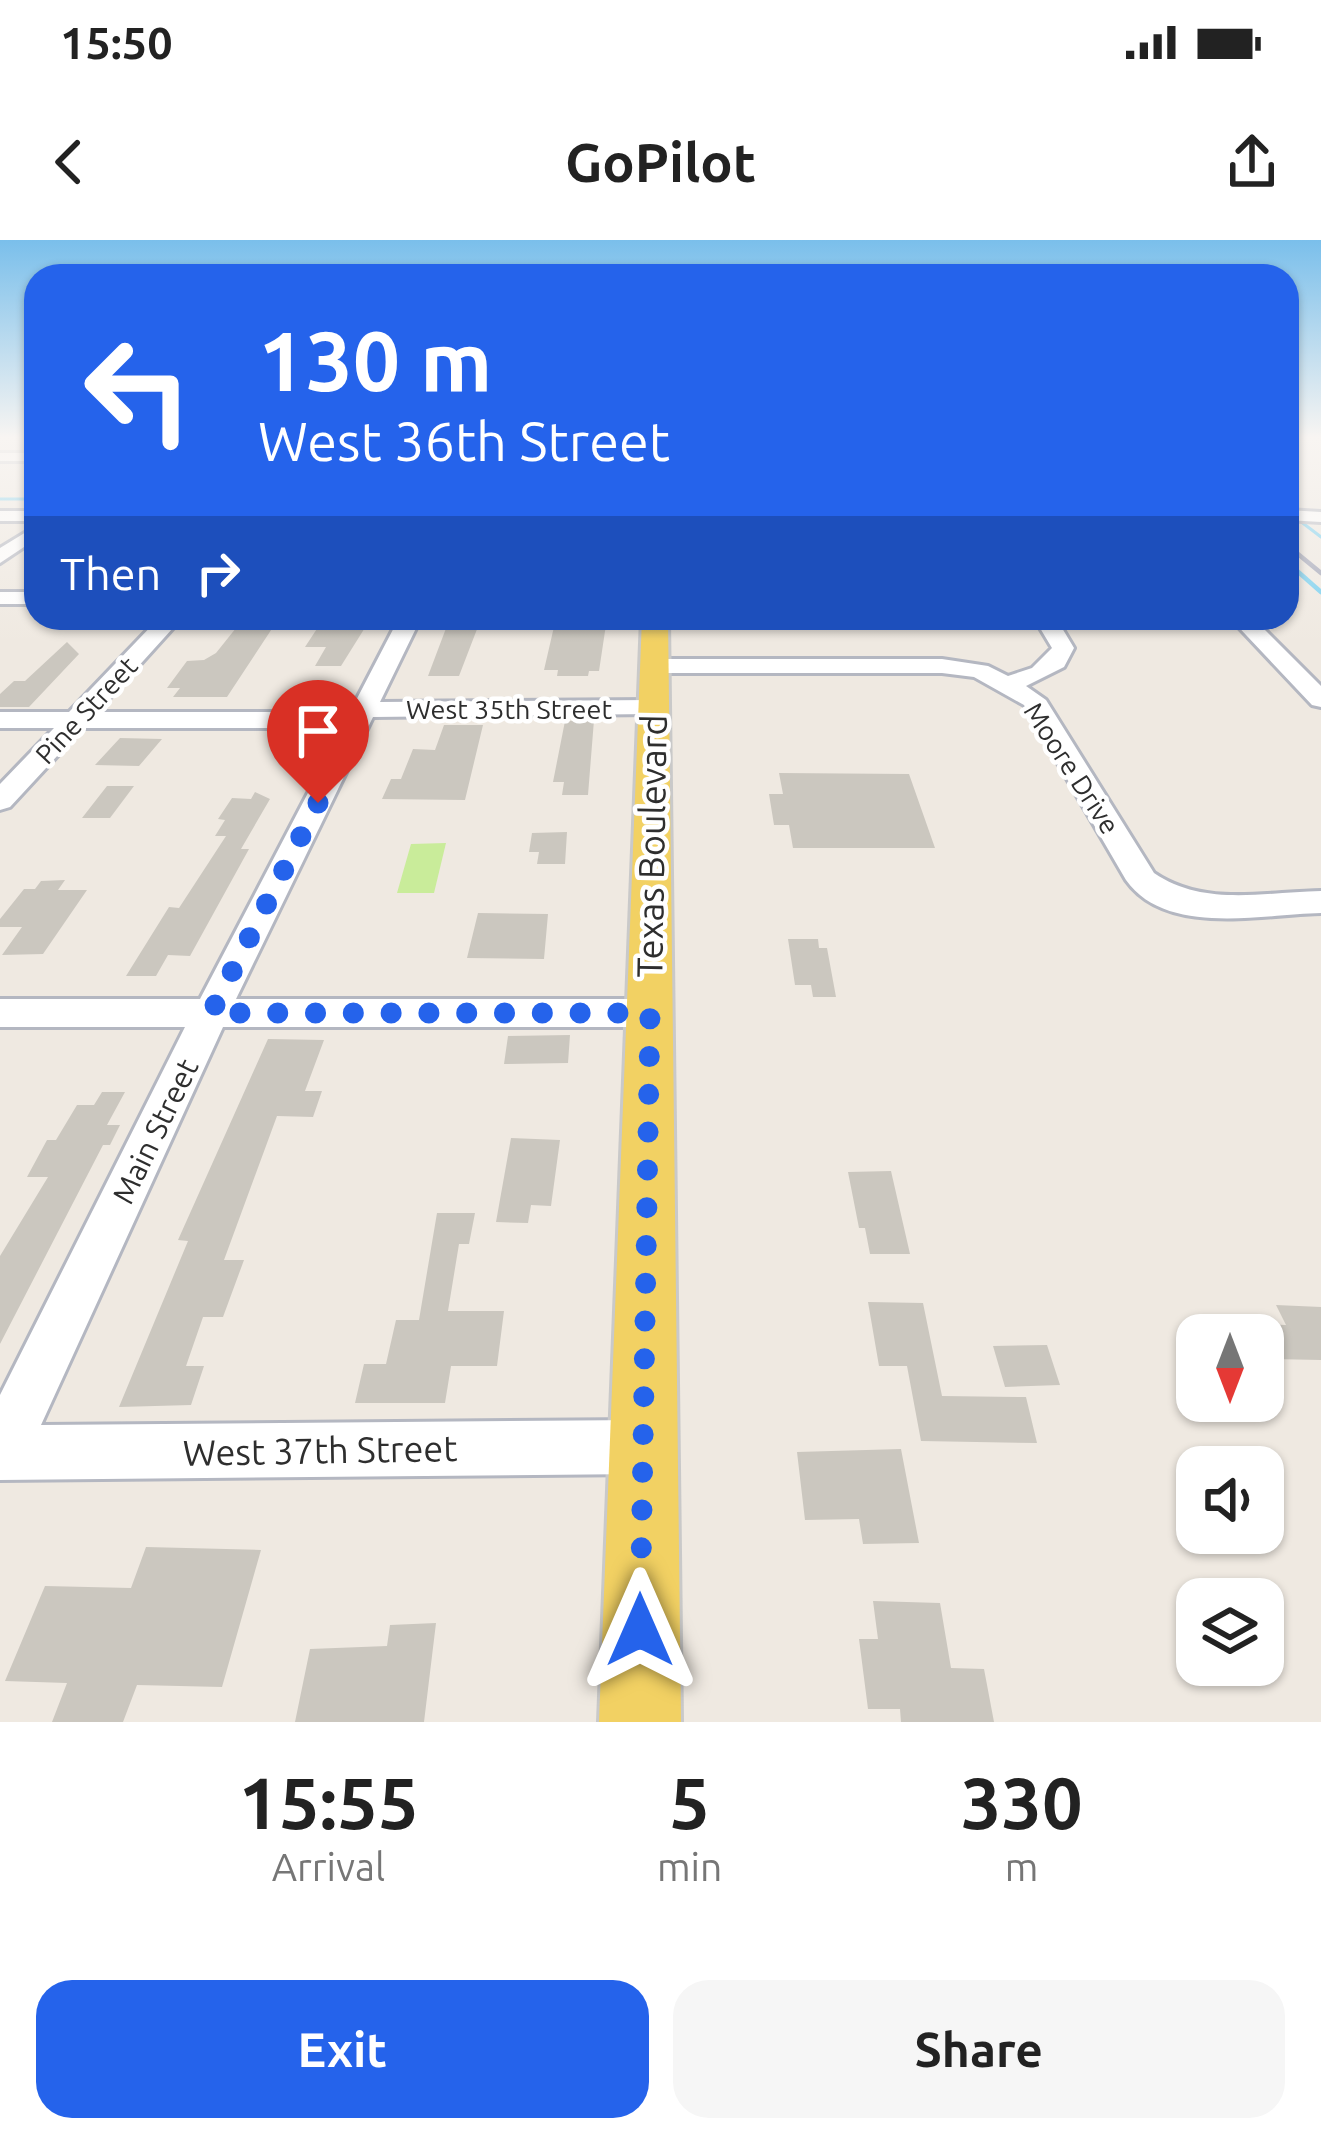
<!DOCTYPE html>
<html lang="en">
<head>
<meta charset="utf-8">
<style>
	:root { --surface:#fff; --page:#f6f6f6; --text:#222; --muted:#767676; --accent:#2563eb }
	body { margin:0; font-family:Ubuntu,sans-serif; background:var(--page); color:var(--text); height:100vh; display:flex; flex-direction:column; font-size:45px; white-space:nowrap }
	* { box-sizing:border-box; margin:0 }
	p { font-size:39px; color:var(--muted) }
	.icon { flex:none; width:66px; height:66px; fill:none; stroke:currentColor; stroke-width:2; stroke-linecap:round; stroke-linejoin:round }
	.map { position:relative; height:1482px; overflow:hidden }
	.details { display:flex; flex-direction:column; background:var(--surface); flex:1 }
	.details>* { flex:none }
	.banner { position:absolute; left:24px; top:24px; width:1275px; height:366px; border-radius:36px; box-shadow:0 3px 9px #0004; background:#2563eb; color:#fff; overflow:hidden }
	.needle { width:78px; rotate:180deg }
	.fabs { position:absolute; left:1176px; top:1074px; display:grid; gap:24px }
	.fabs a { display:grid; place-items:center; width:108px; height:108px; border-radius:24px; background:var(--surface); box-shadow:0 3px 9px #0004; font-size:60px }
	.pin { position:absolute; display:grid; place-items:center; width:102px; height:102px; color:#fff; margin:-123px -51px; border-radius:50% 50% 50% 0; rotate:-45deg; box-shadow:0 0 12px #0007 }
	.pin .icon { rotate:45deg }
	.me { position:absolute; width:132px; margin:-66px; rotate:0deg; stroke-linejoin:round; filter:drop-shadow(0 0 9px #0008) }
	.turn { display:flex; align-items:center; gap:42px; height:252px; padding:0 36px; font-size:54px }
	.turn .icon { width:156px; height:156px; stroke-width:2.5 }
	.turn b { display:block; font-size:84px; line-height:102px }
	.then { display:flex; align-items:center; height:114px; padding:0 36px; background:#0003; gap:24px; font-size:45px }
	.eta { display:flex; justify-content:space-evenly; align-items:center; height:204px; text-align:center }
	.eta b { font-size:72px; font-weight:700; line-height:84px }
	.action { display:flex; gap:24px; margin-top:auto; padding:24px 36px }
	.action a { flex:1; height:138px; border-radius:36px; background:var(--accent); color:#fff; font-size:48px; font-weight:700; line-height:138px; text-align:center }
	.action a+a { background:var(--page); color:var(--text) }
	.status { display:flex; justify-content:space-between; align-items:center; height:84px; padding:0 60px; background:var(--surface); direction:ltr }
	.status svg { height:33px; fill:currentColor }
	header { display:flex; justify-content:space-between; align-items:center; height:156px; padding:0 36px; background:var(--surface); font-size:54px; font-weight:700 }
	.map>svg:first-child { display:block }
	.pitch { fill:#c9ec9a }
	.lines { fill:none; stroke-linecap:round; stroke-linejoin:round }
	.stream-far1 { stroke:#75cff0; stroke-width:3 }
	.stream { stroke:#75cff0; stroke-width:4.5 }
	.building { fill:#cbc7bf }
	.minor-casing { stroke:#b4b7c1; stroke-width:6 }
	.major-casing { stroke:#c9c9c9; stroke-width:6 }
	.minor { fill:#fff; fill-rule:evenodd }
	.major { fill:#f2d163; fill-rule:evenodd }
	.rail { stroke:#a3a6b8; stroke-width:4.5 }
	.route { stroke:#2563eb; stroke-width:21; stroke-dasharray:0 37.8 }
	.labels { text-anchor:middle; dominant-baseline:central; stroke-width:9; stroke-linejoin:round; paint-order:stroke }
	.far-street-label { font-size:27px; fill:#2e2e2e; stroke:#fff }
	.street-label { font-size:30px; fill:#2e2e2e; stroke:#fff }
	.near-street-label { font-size:36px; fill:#2e2e2e; stroke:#fff }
</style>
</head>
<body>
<div class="status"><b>15:50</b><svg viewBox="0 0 49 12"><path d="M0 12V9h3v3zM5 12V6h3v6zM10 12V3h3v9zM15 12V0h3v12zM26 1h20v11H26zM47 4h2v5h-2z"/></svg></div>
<header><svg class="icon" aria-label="back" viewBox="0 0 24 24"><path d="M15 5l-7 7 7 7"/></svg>GoPilot<svg class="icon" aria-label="share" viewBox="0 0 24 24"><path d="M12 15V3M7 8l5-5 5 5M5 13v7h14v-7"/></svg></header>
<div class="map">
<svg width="1321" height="1482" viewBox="0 0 1321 1482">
	<rect width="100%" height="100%" fill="#efe9e1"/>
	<path class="pitch" d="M446,603L434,653H397L411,604Z"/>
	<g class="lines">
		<path class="stream-far1" d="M0,259H36
			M1287,271L1321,297"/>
		<path class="stream" d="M1287,322L1321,352"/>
	</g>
	<path class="building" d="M244,378H279L227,457H173L180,448H167L187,421L204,420L216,413Z
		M324,378H371L341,426H315L326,407H305Z
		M556,378H607L599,431H589L588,436H557L558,430H544Z
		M448,383L479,384L459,436H428Z
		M67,402L79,414L29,467H0V454L14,441H25Z
		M594,480L588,555H562L564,542H553L565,481Z
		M444,485H483L465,560L382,559L391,539H401L413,509L435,510Z
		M120,498L162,499L139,526L95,525Z
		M779,533L909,534L935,608H793L789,585H774L769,554H783Z
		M107,546H134L110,578H82Z
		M255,552L270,559L241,609H249L190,716L168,715L156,736H126L169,667L179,668L226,596H215L225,580L218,579L232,558L251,559Z
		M567,592L565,624H537L539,612H529L532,593Z
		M65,640L58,650H87L43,714L2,715L22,687H0V679L24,649H35L41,641Z
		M478,673L548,674L544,719L467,718Z
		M788,699H818L819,708H827L836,757H813L811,745H795Z
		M570,795L568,823L504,824L508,796Z
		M268,799L324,800L305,851H322L313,877L277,876L224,1020H244L223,1077H203L186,1126H204L191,1165L119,1167L188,1001L178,1000Z
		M102,852H125L107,885H120L110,905H103L0,1104V1016L48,937H27L47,900H56L77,865H94Z
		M511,898L560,900L551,966L531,965L528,983L496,982Z
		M891,931L910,1014H870L865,988H859L848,932Z
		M437,973H475L469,1004H459L448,1071H504L497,1126H451L445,1163H355L364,1124H386L396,1080H419Z
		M868,1062L923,1063L942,1156L1026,1157L1037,1203L921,1201L907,1126H879Z
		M1276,1065L1321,1067V1120L1271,1119L1256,1084L1286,1085Z
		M1047,1105L1060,1145L1005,1147L993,1106Z
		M901,1209L919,1303L863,1304L859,1279L805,1280L797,1212Z
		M146,1307L261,1310L222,1447L137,1445L123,1482H52L67,1443L5,1441L45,1346L131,1348Z
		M873,1361L940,1363L951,1428L984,1429L994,1482H901L900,1469H868L859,1399H878Z
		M436,1383L424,1482H295L310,1409L387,1406L390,1385Z"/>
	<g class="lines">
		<defs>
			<path id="minor" d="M0,213H36V221H0Z
				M1287,270L1321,272V282L1287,280Z
				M0,271H36V281H0Z
				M36,286V299L0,323V308Z
				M0,352H36V364H0Z
				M159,378H182L97,472H350L399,378H421L380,462L653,460L665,467L653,474L373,477L236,759H650L663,763L669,773L663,783L650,787H223L41,1185L641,1180L660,1188L668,1207L660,1226L641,1234L0,1240V1155L185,787H0V759H200L342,488H83L10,567L0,570V544L54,488H0V472H69Z
				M1034,378H1056L1074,408L1064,427L1026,446L1046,460L1154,633C1204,667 1263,652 1321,651V673C1263,674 1166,697 1126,640L1024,465L974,437L942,433H655L643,426L655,419H942L988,426L1008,436L1032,428L1052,408Z
				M1230,378H1253L1321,446V467L1312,465Z"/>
			<path id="major" d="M642,378H668L681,1482H599Z"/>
		</defs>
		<use href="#minor" class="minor-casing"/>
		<use href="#major" class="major-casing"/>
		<use href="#minor" class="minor"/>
		<use href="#major" class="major"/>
		<path class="rail" d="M1287,305L1321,333"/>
	</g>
	<linearGradient id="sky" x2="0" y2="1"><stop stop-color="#7abfeb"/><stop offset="0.49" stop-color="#f8f5f2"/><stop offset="1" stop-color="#f8f5f2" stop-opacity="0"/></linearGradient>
	<rect width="1321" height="403" fill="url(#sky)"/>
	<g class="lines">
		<path class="route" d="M318,563L211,773H650L640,1390"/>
	</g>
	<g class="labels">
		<g class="far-street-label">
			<text x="509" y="469">West 35th Street</text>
			<text transform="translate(86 470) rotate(-47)">Pine Street</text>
			<text transform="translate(1072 528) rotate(57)">Moore Drive</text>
		</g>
		<g class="street-label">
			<text transform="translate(155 891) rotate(-64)">Main Street</text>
		</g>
		<g class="near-street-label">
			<text transform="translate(651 606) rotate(-89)">Texas Boulevard</text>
			<text transform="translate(320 1210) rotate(-1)">West 37th Street</text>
		</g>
	</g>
</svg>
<div class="fabs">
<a><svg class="needle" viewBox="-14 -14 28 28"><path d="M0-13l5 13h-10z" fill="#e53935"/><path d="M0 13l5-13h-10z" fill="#767676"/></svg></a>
<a><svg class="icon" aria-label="sound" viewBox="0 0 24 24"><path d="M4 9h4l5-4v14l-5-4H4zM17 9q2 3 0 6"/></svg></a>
<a><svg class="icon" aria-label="layers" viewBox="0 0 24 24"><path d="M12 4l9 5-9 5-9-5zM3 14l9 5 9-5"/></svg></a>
</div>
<div class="pin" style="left:318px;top:563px;background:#d93025"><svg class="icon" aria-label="arrive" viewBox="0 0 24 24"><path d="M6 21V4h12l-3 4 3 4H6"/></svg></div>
<svg class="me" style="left:640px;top:1390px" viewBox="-20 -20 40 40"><path d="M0-17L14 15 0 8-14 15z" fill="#2563eb" stroke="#fff" stroke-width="4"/></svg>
<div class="banner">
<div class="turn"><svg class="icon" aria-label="left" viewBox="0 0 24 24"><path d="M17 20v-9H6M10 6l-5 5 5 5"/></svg><div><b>130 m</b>West 36th Street</div></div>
<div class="then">Then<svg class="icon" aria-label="right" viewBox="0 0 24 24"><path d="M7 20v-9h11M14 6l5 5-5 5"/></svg></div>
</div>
</div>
<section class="details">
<div class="eta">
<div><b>15:55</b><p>Arrival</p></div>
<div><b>5</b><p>min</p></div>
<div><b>330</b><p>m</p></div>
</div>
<div class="action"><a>Exit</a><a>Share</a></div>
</section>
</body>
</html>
